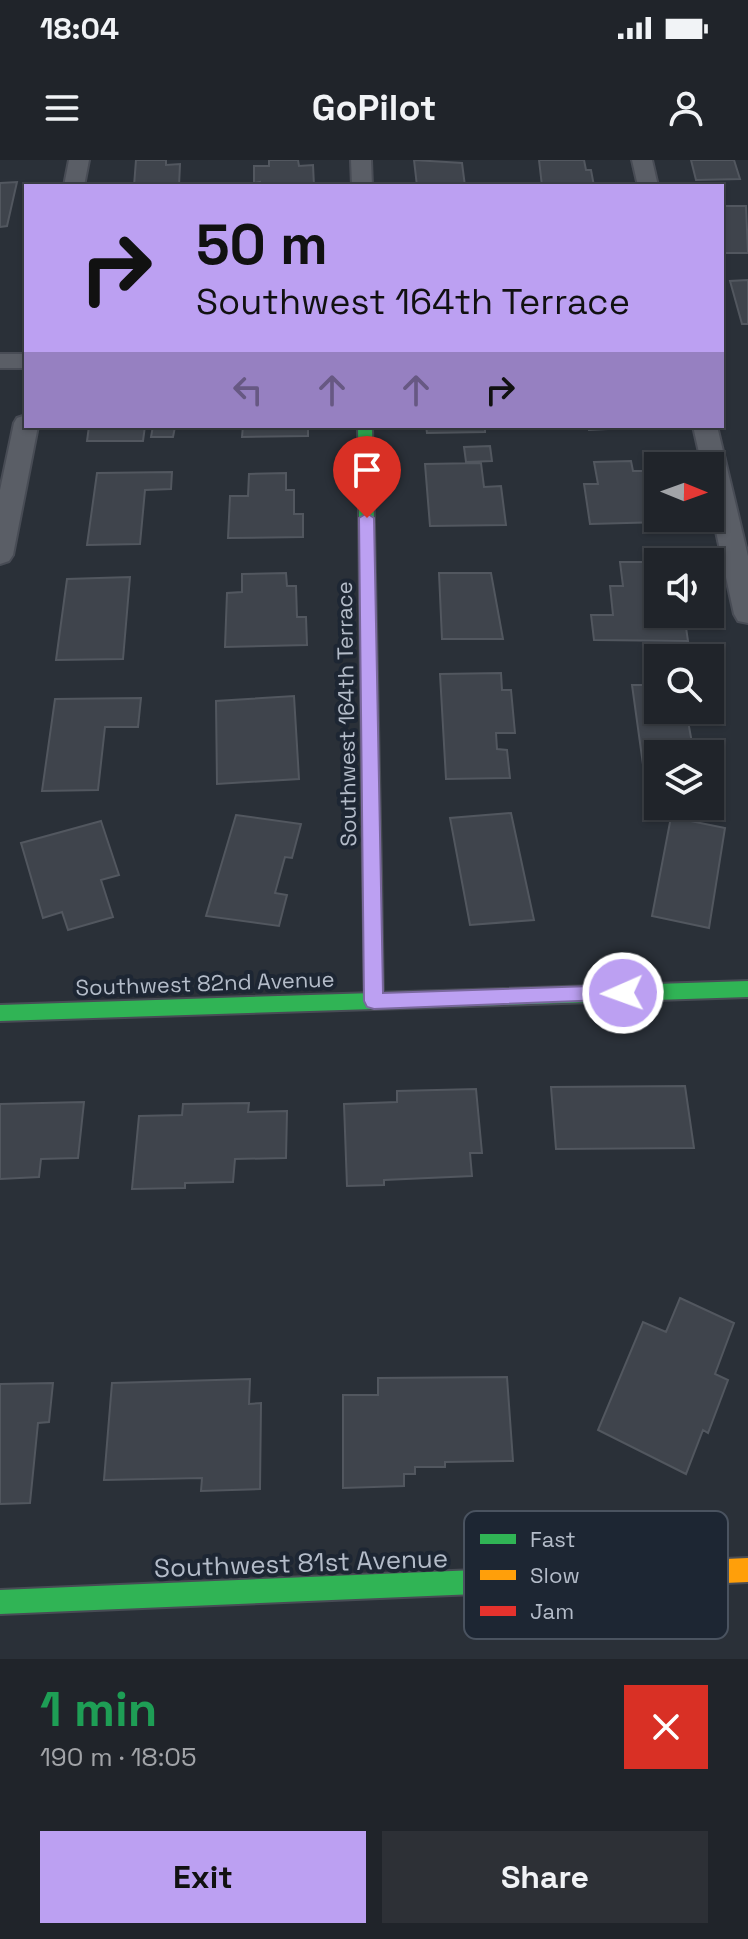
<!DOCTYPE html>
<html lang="en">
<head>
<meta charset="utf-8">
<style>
	:root { --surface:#20242a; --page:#2d3036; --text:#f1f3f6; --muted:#a2a4a8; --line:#3d4147; --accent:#bca0f2 }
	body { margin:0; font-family:"Space Grotesk",sans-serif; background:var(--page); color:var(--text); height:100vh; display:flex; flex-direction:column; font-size:30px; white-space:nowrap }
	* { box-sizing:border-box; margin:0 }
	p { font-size:26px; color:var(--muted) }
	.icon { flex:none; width:44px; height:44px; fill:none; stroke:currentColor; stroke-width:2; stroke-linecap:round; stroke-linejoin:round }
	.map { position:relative; height:1499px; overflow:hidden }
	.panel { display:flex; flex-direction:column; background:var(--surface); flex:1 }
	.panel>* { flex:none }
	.banner { position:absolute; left:24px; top:24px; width:700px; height:244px; border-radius:0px; box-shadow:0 2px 6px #0004,0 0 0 2px var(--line); background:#bca0f2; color:#111; overflow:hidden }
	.needle { width:52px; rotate:91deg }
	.buttons { position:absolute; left:644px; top:292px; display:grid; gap:16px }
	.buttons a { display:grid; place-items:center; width:80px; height:80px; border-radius:0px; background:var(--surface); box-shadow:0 2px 6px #0004,0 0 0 2px var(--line); font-size:40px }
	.pin { position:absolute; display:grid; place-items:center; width:68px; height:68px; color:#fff; margin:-82px -34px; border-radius:50% 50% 50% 0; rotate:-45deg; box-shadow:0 0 8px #0007 }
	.pin .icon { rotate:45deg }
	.me { position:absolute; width:88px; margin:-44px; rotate:268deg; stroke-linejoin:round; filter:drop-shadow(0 0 6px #0008) }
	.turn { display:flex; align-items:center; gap:28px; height:168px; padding:0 40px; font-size:36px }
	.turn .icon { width:104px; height:104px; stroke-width:2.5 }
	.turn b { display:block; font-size:56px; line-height:68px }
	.lanes { display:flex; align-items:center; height:76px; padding:0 40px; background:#0003; justify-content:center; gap:40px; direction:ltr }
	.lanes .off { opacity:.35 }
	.round { display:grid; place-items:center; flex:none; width:84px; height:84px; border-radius:0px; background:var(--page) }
	.head { display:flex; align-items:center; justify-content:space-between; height:136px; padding:0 40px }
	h1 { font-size:48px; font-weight:800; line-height:60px; color:#1e9e55 }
	.action { display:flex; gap:16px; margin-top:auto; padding:16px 40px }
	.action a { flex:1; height:92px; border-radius:0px; background:var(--accent); color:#111; font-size:32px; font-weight:800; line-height:92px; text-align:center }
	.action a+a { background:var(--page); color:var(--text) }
	.status { display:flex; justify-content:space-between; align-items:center; height:56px; padding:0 40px; background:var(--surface); direction:ltr }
	.status svg { height:22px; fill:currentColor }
	header { display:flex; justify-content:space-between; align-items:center; height:104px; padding:0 40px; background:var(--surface); font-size:36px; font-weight:800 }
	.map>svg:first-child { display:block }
	.building { fill:#3f444c; stroke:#52575f; stroke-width:2 }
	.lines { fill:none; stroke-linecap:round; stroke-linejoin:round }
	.street-casing { stroke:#484c55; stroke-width:4 }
	.fast-casing { stroke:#484c55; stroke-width:4 }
	.slow-casing { stroke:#484c55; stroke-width:4 }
	.jam-casing { stroke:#484c55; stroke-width:4 }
	.street { fill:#5a5e66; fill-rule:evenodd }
	.fast { fill:#30b455; fill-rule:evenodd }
	.slow { fill:#ff9f0a; fill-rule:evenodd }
	.jam { fill:#e5322d; fill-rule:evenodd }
	.route { fill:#bca0f2; stroke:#7a689d; stroke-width:2 }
	.labels { text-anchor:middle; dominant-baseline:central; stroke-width:8; stroke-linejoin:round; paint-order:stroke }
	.street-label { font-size:22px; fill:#b4bcc9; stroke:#1d2633 }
	.near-street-label { font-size:26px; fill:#b4bcc9; stroke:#1d2633 }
	.key { fill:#1d2633; stroke:#4a5360; stroke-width:2 }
	.key-label { font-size:22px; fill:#b4bcc9 }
</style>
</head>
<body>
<div class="status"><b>18:04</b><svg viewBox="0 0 49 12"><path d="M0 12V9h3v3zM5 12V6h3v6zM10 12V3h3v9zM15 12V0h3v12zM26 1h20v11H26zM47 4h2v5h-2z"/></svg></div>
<header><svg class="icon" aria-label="menu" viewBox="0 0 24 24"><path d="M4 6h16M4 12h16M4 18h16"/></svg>GoPilot<svg class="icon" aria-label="person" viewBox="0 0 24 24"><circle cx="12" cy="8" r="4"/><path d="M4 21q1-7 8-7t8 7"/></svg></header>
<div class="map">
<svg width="748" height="1499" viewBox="0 0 748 1499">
	<rect width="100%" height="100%" fill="#2a3038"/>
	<path class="building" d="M136,0H166V5L180,4L179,26H134Z
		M269,0H298L299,6L313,5L314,26H260V22L254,23V6H269Z
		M414,0L462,3L465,26H417Z
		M539,0H584L586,10H591L594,26H542Z
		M691,0H734L740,19L696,20Z
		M17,22L7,66L0,67V23Z
		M722,46H746L748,93H725Z
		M748,120V164H742L730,121Z
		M89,266H145L143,281H87Z
		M153,266L175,267L173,277H151Z
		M243,266H308V276L242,277Z
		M426,266H485V272L427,273Z
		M588,266H647V267L589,270Z
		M490,286L492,301L466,302L464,287Z
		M631,301L633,311H644L651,340L657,339L658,358L662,362L590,364L584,324H598L594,302Z
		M481,303L484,327L501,326L506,365L430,366L425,304Z
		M172,312L171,329L145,330L140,384L87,385L97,313Z
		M286,313V330H294V354H303V377L228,378L230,336H248L249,314Z
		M620,402H658V454H684L688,481L594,480L591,455H613L610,426H623Z
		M286,413L287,426H296L297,457H306L307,485L225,487L227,433L242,432V414Z
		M439,413H491L503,479H442Z
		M130,417L123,499L56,500L67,419Z
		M501,513L502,530H511L515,573H496L497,589L507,590L510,618L446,619L440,514Z
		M632,525H658V550H686L694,594H658V619H645Z
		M294,536L299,619L217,624L216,541Z
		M141,538L138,567H105L98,630L42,631L55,539Z
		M511,653L534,760L470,765L450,658Z
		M236,655L301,664L292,698L285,697L275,733L287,735L279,766L206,756Z
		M671,657L725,668L709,768L652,756Z
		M101,661L119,715L101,720L113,757L68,770L62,752L43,758L21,683Z
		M685,926L694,988L556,989L551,927Z
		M476,929L482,993H470L472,1016L384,1020V1025L347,1026L344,944L397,942V931Z
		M84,942L78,998L41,999L39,1017L0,1019V944Z
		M249,943L248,952L287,951L286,998L235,999L233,1022L185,1023V1028L132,1029L139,956L182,955L183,944Z
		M680,1138L734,1163L715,1214L728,1220L708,1273L703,1270L686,1314L598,1270L643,1162L666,1172Z
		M507,1217L513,1301L445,1302V1307H415V1314H404V1326L343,1328V1235H378V1218Z
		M250,1219L249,1244L261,1243L260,1329L201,1331L202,1318L104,1320L112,1223Z
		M53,1223L49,1262L38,1263L30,1343L0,1344V1224Z"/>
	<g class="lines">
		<defs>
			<path id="street" d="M69,0H89L84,26H64Z
				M351,0H371L372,26H352Z
				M632,0H652L658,26H638Z
				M0,194H26V208H0Z
				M26,255V266H38L13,395L9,401L0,404V330L14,263L17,258Z
				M693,266H717L748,396V463L738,461L734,454L710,344V306H702Z"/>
			<path id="fast" d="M358,266H372L381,710L378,715H366L363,710Z
				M748,821V837L0,861V845Z
				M476,1410L484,1414L488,1422L484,1430L476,1434L0,1454V1430Z"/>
			<path id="slow" d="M748,1398V1422L476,1434L468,1430L464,1422L468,1414L476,1410Z"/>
			<path id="jam" d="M372,703L378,705L381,710L383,841L381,847L374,849L367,847L365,841L363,710L366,705Z"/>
		</defs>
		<use href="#street" class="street-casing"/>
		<use href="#fast" class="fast-casing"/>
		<use href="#slow" class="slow-casing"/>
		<use href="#jam" class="jam-casing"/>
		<use href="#street" class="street"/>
		<use href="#fast" class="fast"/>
		<use href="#slow" class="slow"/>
		<use href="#jam" class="jam"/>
	</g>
	<path class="route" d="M367,353L374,358L383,833L623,825L630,828L633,833L630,839L374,849L367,847L364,841L359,358Z"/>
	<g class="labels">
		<g class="street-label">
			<text transform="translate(346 554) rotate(-91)">Southwest 164th Terrace</text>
			<text transform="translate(205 823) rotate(-2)">Southwest 82nd Avenue</text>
		</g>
		<g class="near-street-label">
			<text transform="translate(301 1403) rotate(-2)">Southwest 81st Avenue</text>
		</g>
	</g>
	<rect x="464" y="1351" width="264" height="128" rx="12" class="key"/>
	<rect x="480" y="1374" width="36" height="10" fill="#30b455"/>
	<rect x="480" y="1410" width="36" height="10" fill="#ff9f0a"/>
	<rect x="480" y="1446" width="36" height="10" fill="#e5322d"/>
	<g class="key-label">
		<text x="530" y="1387">Fast</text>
		<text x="530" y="1423">Slow</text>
		<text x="530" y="1459">Jam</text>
	</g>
</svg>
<div class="buttons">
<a><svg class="needle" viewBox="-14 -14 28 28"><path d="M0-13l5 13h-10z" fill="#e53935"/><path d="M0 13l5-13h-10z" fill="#a2a4a8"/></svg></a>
<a><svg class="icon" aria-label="sound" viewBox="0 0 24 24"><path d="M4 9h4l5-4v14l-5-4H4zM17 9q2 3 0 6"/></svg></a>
<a><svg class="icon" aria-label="search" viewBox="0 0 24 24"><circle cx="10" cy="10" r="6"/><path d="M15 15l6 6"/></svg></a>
<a><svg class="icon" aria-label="layers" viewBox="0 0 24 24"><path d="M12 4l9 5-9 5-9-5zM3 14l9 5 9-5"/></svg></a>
</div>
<div class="pin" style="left:367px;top:358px;background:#d93025"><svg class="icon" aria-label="arrive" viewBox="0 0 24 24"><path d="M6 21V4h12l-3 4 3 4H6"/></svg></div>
<svg class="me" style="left:623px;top:833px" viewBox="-20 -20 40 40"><circle r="17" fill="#bca0f2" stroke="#fff" stroke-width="3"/><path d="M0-11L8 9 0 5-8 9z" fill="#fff"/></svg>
<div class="banner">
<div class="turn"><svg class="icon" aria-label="right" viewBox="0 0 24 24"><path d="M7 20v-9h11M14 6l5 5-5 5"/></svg><div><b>50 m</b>Southwest 164th Terrace</div></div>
<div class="lanes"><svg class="icon off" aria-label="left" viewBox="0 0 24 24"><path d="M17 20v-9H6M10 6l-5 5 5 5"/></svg><svg class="icon off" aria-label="ahead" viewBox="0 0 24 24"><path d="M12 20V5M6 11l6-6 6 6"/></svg><svg class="icon off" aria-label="ahead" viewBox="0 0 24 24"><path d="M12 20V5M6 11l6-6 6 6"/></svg><svg class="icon" aria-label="right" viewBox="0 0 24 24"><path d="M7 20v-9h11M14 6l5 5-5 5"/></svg></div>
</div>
</div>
<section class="panel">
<div class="head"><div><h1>1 min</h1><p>190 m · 18:05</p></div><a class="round" style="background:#d93025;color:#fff"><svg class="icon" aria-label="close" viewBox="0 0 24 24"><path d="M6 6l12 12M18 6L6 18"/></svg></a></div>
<div class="action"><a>Exit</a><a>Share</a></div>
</section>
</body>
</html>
